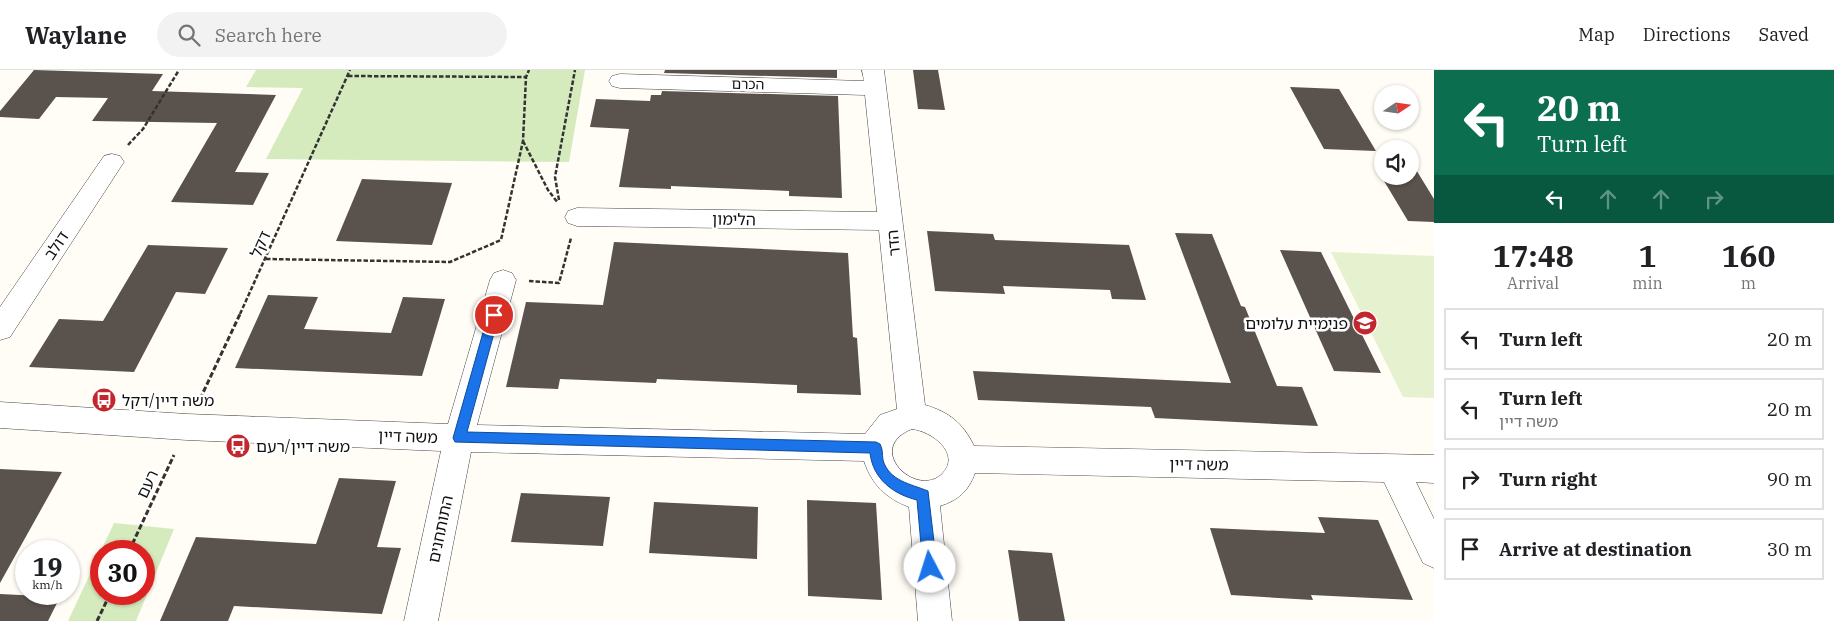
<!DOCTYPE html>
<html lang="en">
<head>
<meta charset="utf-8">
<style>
	:root { --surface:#fff; --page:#f2f2f2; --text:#202124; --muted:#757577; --line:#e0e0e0 }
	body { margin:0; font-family:"IBM Plex Serif","Noto Sans Hebrew",serif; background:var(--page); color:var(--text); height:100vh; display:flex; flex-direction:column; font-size:19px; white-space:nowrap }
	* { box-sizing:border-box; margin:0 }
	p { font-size:16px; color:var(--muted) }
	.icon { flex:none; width:28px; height:28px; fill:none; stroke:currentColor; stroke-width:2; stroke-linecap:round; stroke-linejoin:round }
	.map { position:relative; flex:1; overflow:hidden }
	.sheet { display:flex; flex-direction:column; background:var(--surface); width:400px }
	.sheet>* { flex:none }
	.banner { background:#0b6e4f; color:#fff; overflow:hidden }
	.needle { width:32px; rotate:77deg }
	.controls { position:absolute; left:1374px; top:15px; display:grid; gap:10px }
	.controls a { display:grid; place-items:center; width:45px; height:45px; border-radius:50%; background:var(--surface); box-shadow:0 1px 4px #0004; font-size:25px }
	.speed { position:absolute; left:15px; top:470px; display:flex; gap:10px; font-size:25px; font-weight:700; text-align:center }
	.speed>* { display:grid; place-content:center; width:65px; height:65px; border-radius:50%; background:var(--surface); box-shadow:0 1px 4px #0004; line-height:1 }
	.speed small { font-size:12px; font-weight:400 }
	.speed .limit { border:8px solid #d22; background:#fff; color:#111 }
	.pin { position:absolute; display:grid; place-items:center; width:42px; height:42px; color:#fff; margin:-21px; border:2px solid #fff; border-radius:50%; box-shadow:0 1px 5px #0007 }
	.me { position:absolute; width:55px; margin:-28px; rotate:355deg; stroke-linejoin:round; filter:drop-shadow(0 0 4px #0008) }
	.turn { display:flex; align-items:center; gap:18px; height:105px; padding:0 20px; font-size:22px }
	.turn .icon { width:65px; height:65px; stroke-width:2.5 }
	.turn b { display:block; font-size:35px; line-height:42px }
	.lanes { display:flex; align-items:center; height:48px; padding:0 20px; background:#0003; justify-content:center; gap:25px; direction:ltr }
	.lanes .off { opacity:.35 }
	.eta { display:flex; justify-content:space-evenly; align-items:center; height:85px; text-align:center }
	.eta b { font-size:30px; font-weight:700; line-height:35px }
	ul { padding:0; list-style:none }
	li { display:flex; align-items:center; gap:15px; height:62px; margin:0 10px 8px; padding:0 10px; border:2px solid var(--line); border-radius:0px }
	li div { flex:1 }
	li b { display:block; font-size:19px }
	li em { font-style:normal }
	header { display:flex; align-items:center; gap:30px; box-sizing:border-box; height:70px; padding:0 25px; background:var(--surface); border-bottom:1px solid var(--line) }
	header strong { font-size:24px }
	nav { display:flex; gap:28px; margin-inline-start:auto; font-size:18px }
	.search { width:350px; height:45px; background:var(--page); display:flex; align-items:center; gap:12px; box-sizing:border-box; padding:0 18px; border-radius:28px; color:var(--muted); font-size:19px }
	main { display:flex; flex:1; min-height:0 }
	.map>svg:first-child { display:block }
	.green { fill:#d5ebbd; fill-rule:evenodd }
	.pitch { fill:#e6f2cf }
	.building { fill:#5a524d }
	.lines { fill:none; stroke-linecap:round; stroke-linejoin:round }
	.minor-casing { stroke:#444; stroke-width:1 }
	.path-far1 { stroke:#333; stroke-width:2.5; stroke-dasharray:4.5 2; stroke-linecap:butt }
	.path { stroke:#333; stroke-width:3; stroke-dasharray:5.5 2.5; stroke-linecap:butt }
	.minor { fill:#fff; fill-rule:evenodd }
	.route { fill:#1a73e8; stroke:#114b97 }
	.labels { text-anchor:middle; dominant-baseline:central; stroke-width:5; stroke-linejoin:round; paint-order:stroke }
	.far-street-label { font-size:14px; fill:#111; stroke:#fff }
	.street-label { font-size:16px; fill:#111; stroke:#fff }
	.poi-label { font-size:16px; fill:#111; stroke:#fff; text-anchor:start }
</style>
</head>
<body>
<header>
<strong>Waylane</strong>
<div class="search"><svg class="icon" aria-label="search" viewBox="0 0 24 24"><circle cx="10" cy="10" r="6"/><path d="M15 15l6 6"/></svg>Search here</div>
<nav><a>Map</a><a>Directions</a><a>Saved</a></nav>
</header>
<main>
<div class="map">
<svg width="1434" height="551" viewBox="0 0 1434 551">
	<rect width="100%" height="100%" fill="#fffdf5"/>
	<path class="green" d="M256,0H585L569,92L266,89L303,18L246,17Z
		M114,453L174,459L136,551H68ZM101,481H144V524H101Z"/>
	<path class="pitch" d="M1331,182L1434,186V328L1403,327Z"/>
	<path class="building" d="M34,0L163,4L152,21L276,25L235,102L269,103L253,135L171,132L217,53L92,51L108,28L56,27L39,49L0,47V41Z
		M665,0H837V8L664,3Z
		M913,0H938L945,40L918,39Z
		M1290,17L1339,19L1376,81L1324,79Z
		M662,21L838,26L842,128L789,126V121L671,116V119L619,117L629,59L590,57L596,29L650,31L651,25H661Z
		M1375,96L1382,97V106H1410V98H1415L1434,129V152L1408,151Z
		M362,109L452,113L432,175L336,171Z
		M927,161L993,164L995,170L1129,175L1146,230L1112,229L1110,220L1003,216L1005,224L935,221Z
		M1175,163L1212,164L1241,236L1245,237L1277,316L1302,317L1318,356L1155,348L1151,337L978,330L973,301L1231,313Z
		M614,172L848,183L853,267L857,268L861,325L797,323V315L657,309L656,313L560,309L558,319L506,317L526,232L603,235Z
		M148,175L228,178L205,224L176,222L134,302L29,297L59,249L103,251Z
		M1280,180L1321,182L1381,303L1334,301Z
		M268,225L318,227L304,259L391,263L403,227L445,229L422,306L235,298Z
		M0,399L62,402L0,513Z
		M339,408L396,411L377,477L401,478L382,544L234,536L228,551H160L196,467L316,474Z
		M521,423L610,427L603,476L511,472Z
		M807,430L876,433L882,530L808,526Z
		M654,432L758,437L757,489L649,483Z
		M1318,447L1378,450L1413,530L1311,525L1313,530L1231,525L1210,458L1325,463Z
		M1008,480L1052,483L1065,551H1019Z
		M0,524L60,527L48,551H0Z"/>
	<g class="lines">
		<defs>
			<path id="minor" d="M862,0H884L925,335C949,342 963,353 974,376L1434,385V413L1416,412L1434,449V498L1423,493L1384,412L975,403C968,422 958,430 940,436L952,551H918L909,437C886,428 872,415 864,391L471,382L438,551H404L441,381L187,370L0,358V332L187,344L448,354L490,210L494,203L503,200L512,203L516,210L477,355L865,364L880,345L897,339L879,160L577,156L568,153L565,147L568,141L577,138L877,142L865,25L620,18L612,16L609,11L612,6L620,4L864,11ZM912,359C932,361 962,384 942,404C916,429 863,378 912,359Z
				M112,84L120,86L124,92L120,98L10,267L0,270V237L104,86Z"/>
		</defs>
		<use href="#minor" class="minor-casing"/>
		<path class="path-far1" d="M348,6L526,7
			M523,71L548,120L558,133
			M128,75L143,59L179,0
			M559,130L555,107L575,0
			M266,189L450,192L501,170L523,71L526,7L529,0
			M529,211L559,213L571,168
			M240,244L350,0"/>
		<path class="path" d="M200,329L241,242
			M129,481L174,385
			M97,551L110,524"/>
		<use href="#minor" class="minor"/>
	</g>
	<path class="route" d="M494,241L499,245L467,362L876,372L880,374C883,379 882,384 883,390C889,411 911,414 928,421L937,497L935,502L930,504L925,502L923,497L917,430C893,424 873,409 870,383L455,372L453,368L488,245Z"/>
	<defs>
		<symbol id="school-disc" viewBox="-11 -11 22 22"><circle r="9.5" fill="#c4262e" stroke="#fff"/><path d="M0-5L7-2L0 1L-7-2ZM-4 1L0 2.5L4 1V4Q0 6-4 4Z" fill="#fff"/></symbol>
		<symbol id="bus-disc" viewBox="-11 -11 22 22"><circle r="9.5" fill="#c4262e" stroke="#fff"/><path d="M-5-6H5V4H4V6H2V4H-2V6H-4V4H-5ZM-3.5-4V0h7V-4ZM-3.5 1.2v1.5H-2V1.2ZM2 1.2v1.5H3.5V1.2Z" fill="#fff"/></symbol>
	</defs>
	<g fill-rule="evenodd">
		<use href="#school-disc" x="1351" y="239" width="28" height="28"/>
		<use href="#bus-disc" x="90" y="316" width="28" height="28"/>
		<use href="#bus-disc" x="224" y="362" width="28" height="28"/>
	</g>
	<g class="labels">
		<g class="far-street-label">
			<text transform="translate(748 14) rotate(1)">הכרם</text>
		</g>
		<g class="street-label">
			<text transform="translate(734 149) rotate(1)">הלימון</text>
			<text transform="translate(893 173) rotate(-96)">הדר</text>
			<text transform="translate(260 174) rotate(-66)">דקל</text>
			<text transform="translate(56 175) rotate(-56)">דולב</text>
			<text transform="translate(408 366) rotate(2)">משה דיין</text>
			<text transform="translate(1199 394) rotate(1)">משה דיין</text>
			<text transform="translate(147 414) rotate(-65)">רעם</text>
			<text transform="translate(440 459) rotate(-78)">התותחנים</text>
		</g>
		<g class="poi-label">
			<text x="1348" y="253" text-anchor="end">פנימיית עלומים</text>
			<text x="122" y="330">משה דיין/דקל</text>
			<text x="256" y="376">משה דיין/רעם</text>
		</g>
	</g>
</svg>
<div class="controls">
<a><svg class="needle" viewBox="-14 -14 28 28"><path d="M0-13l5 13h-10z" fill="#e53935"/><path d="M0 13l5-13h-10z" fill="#757577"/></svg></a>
<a><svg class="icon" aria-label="sound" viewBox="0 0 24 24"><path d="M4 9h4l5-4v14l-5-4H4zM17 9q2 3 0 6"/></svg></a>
</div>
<div class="speed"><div>19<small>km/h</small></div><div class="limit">30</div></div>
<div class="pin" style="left:494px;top:245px;background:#d93025"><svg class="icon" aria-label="arrive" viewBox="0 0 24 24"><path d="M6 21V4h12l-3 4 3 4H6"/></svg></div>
<svg class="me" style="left:930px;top:497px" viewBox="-20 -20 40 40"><circle r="19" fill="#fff"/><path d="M0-13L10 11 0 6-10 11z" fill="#1a73e8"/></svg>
</div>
<section class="sheet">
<div class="banner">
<div class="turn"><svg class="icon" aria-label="left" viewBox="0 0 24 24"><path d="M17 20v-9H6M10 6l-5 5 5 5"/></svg><div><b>20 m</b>Turn left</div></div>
<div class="lanes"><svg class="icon" aria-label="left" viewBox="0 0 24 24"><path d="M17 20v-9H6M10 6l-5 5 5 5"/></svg><svg class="icon off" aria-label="ahead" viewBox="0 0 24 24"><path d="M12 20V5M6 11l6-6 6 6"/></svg><svg class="icon off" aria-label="ahead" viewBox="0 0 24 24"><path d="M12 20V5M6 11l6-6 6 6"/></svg><svg class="icon off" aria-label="right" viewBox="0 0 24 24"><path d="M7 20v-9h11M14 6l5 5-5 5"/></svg></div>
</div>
<div class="eta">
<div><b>17:48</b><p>Arrival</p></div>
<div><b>1</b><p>min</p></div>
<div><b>160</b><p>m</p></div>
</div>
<ul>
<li><svg class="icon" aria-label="left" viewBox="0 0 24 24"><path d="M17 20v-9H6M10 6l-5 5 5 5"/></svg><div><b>Turn left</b></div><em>20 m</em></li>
<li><svg class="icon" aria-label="left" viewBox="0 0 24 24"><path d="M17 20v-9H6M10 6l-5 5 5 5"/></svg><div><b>Turn left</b><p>משה דיין</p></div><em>20 m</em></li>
<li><svg class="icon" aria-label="right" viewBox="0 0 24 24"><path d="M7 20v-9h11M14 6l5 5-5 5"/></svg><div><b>Turn right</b></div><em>90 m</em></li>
<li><svg class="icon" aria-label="arrive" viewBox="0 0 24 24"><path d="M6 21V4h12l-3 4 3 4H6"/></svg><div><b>Arrive at destination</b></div><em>30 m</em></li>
</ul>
</section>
</main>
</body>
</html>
